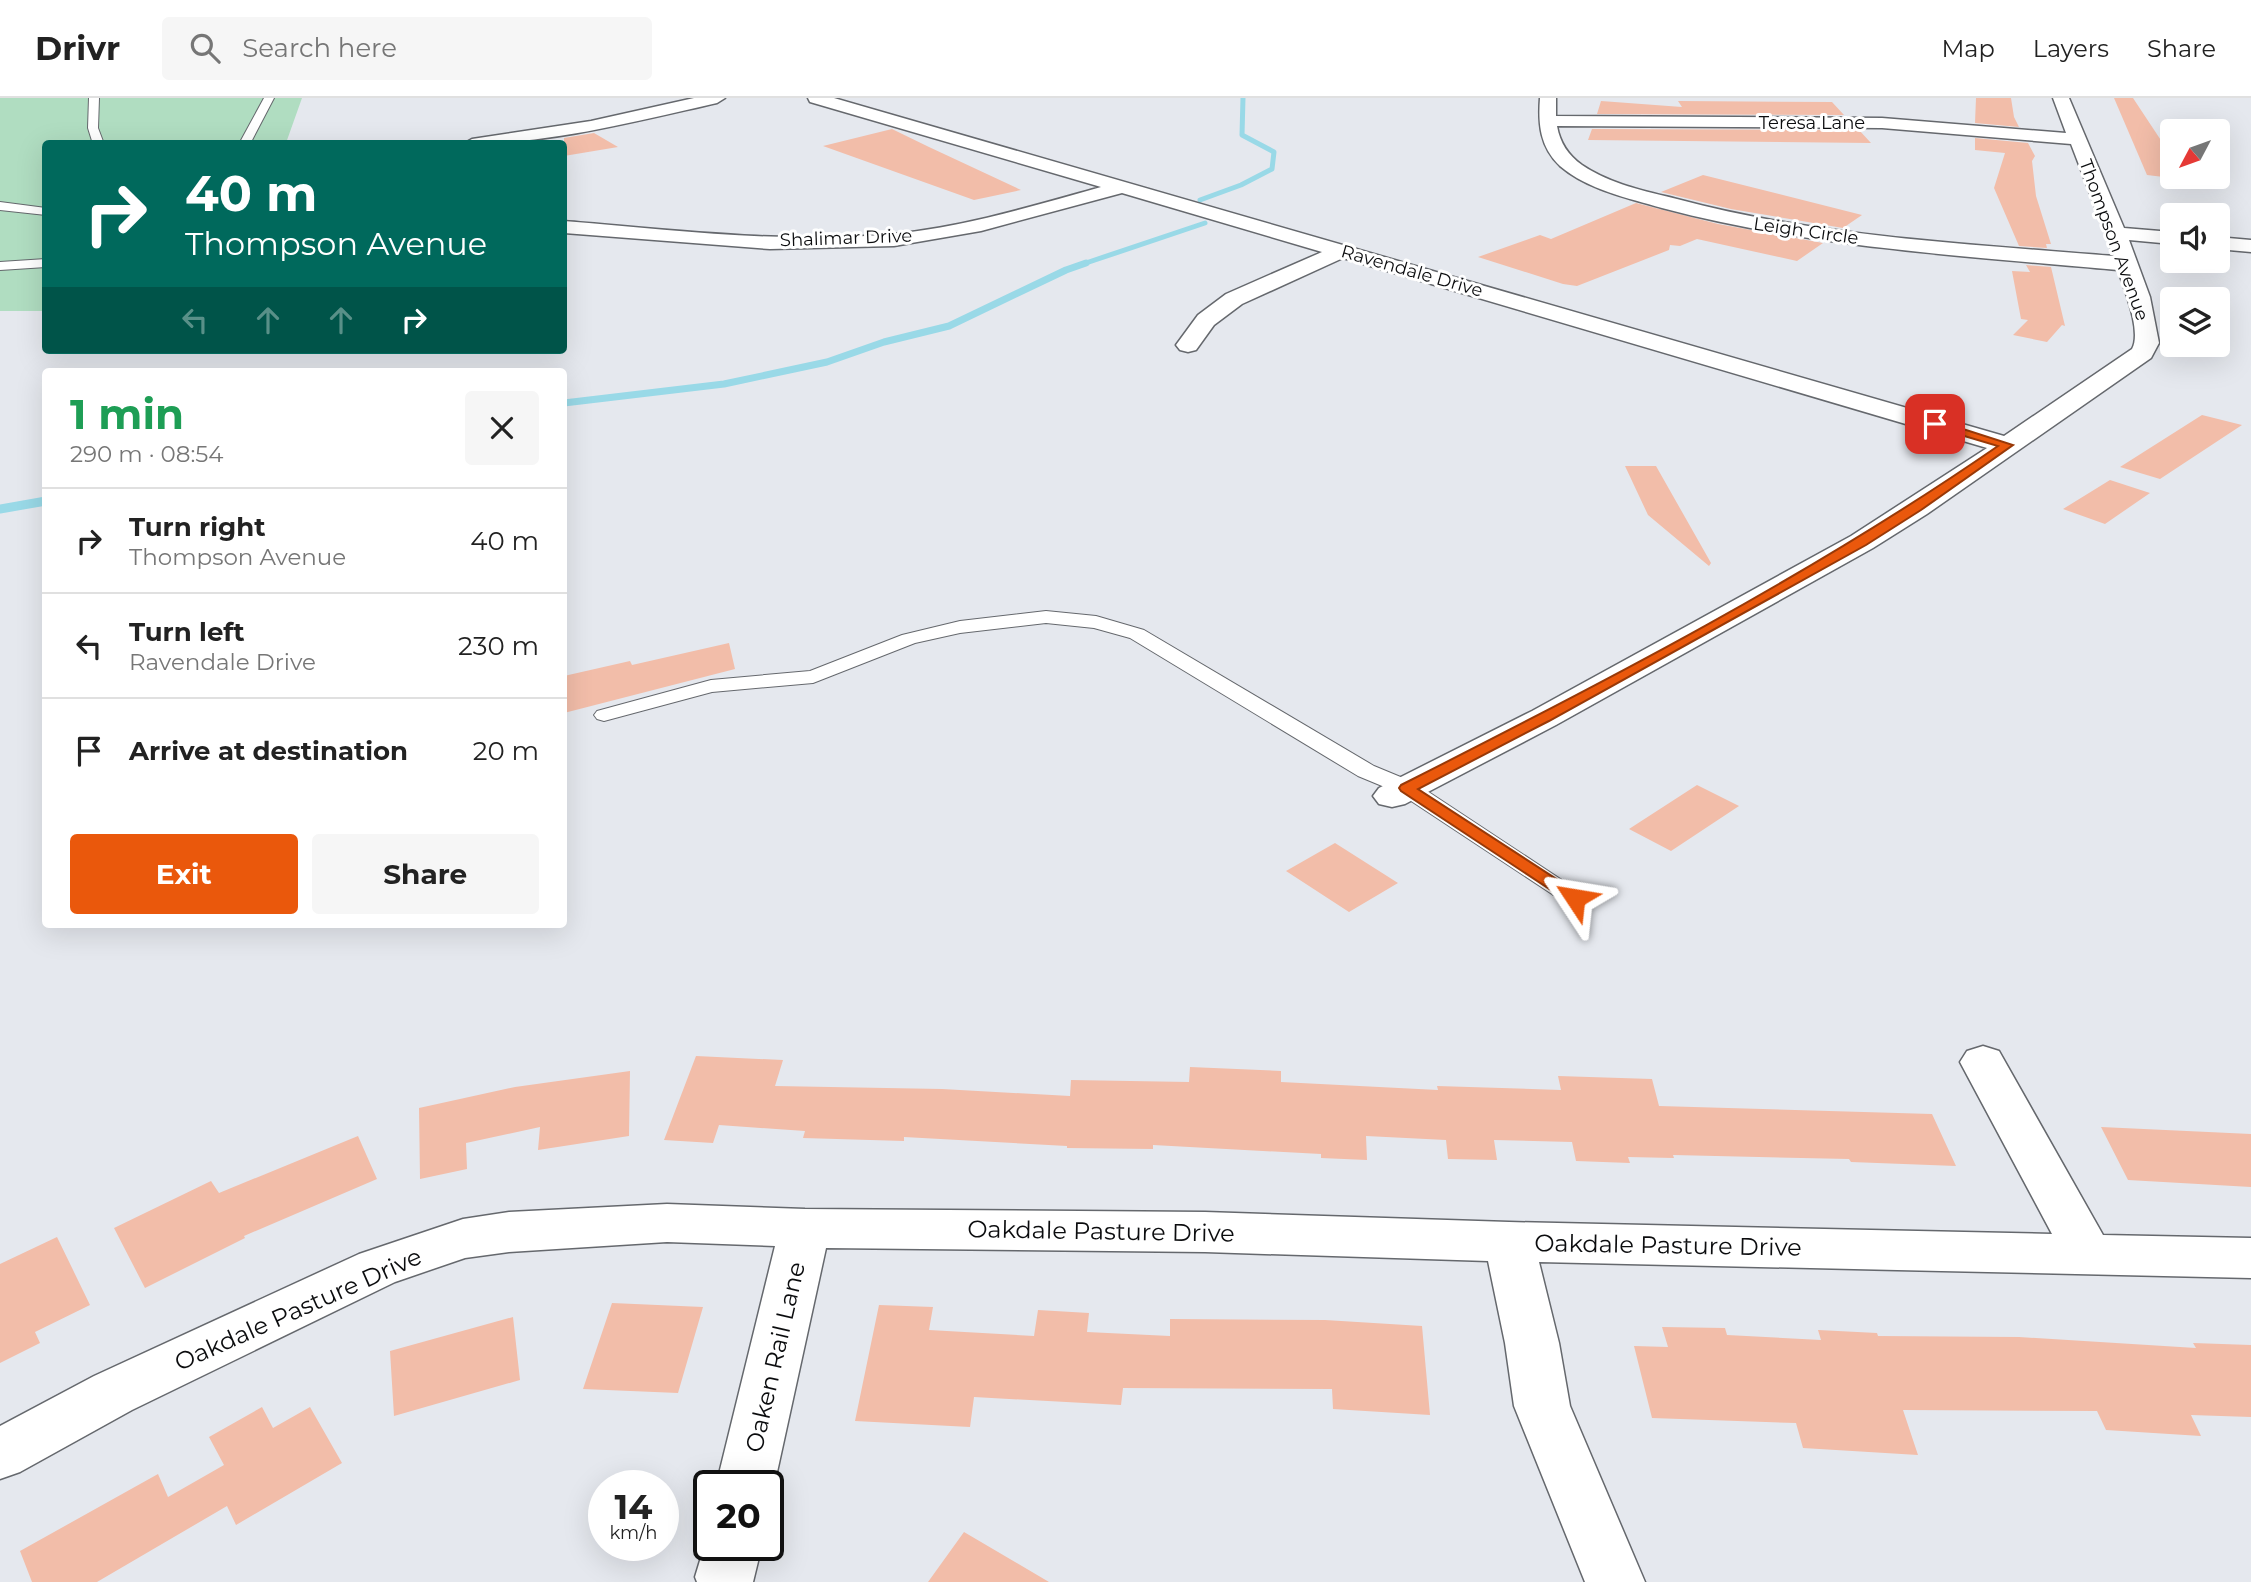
<!DOCTYPE html>
<html lang="en">
<head>
<meta charset="utf-8">
<style>
	:root { --surface:#fff; --page:#f6f6f6; --text:#222; --muted:#767676; --line:#e0e0e0; --accent:#ea580c }
	body { margin:0; font-family:Montserrat,sans-serif; background:var(--page); color:var(--text); height:100vh; display:flex; flex-direction:column; font-size:26px; white-space:nowrap }
	* { box-sizing:border-box; margin:0 }
	p { font-size:23px; color:var(--muted) }
	.icon { flex:none; width:38px; height:38px; fill:none; stroke:currentColor; stroke-width:2; stroke-linecap:round; stroke-linejoin:round }
	.map { position:relative; flex:1; overflow:hidden }
	.drawer { position:absolute; left:42px; top:270px; width:525px; height:560px; display:flex; flex-direction:column; background:var(--surface); border-radius:7px; box-shadow:0 7px 28px #0002 }
	.drawer>* { flex:none }
	.top-card { position:absolute; left:42px; top:42px; width:525px; height:214px; border-radius:7px; box-shadow:0 7px 28px #0002; background:#00695c; color:#fff; overflow:hidden }
	.needle { width:46px; rotate:229deg }
	.tools { position:absolute; left:2160px; top:21px; display:grid; gap:14px }
	.tools a { display:grid; place-items:center; width:70px; height:70px; border-radius:7px; background:var(--surface); box-shadow:0 7px 28px #0002; font-size:35px }
	.speed { position:absolute; left:588px; top:1372px; display:flex; gap:14px; font-size:35px; font-weight:700; text-align:center }
	.speed>* { display:grid; place-content:center; width:91px; height:91px; border-radius:50%; background:var(--surface); box-shadow:0 7px 28px #0002; line-height:1 }
	.speed small { font-size:18px; font-weight:400 }
	.speed .limit { border:4px solid #111; border-radius:10px; background:#fff; color:#111 }
	.pin { position:absolute; display:grid; place-items:center; width:60px; height:60px; color:#fff; margin:-30px; border-radius:14px; box-shadow:0 4px 10px #0006 }
	.me { position:absolute; width:77px; margin:-38px; rotate:303deg; stroke-linejoin:round; filter:drop-shadow(0 0 5px #0008) }
	.turn { display:flex; align-items:center; gap:24px; height:147px; padding:0 28px; font-size:32px }
	.turn .icon { width:91px; height:91px; stroke-width:2.5 }
	.turn b { display:block; font-size:49px; line-height:60px }
	.lanes { display:flex; align-items:center; height:66px; padding:0 28px; background:#0003; justify-content:center; gap:35px; direction:ltr }
	.lanes .off { opacity:.35 }
	.round { display:grid; place-items:center; flex:none; width:74px; height:74px; border-radius:7px; background:var(--page) }
	.head { display:flex; align-items:center; justify-content:space-between; height:119px; padding:0 28px }
	h1 { font-size:42px; font-weight:700; line-height:52px; color:#1e9e55 }
	.button { display:flex; gap:14px; margin-top:auto; padding:14px 28px }
	.button a { flex:1; height:80px; border-radius:7px; background:var(--accent); color:#fff; font-size:28px; font-weight:700; line-height:80px; text-align:center }
	.button a+a { background:var(--page); color:var(--text) }
	ul { padding:0; list-style:none }
	li { display:flex; align-items:center; gap:21px; height:105px; padding:0 28px; border-top:2px solid var(--line) }
	li div { flex:1 }
	li b { display:block; font-size:26px }
	li em { font-style:normal }
	header { display:flex; align-items:center; gap:42px; box-sizing:border-box; height:98px; padding:0 35px; background:var(--surface); border-bottom:2px solid var(--line) }
	header strong { font-size:33px }
	nav { display:flex; gap:38px; margin-inline-start:auto; font-size:24px }
	.search { width:490px; height:63px; background:var(--page); display:flex; align-items:center; gap:18px; box-sizing:border-box; padding:0 24px; border-radius:7px; color:var(--muted); font-size:26px }
	.map>svg:first-child { display:block }
	.green { fill:#b0ddc1 }
	.lines { fill:none; stroke-linecap:round; stroke-linejoin:round }
	.stream-far2 { stroke:#99d9e7; stroke-width:5 }
	.stream-far1 { stroke:#99d9e7; stroke-width:7 }
	.stream { stroke:#99d9e7; stroke-width:9 }
	.building { fill:#f2bda9 }
	.service-casing { stroke:#65686d; stroke-width:2 }
	.minor-casing { stroke:#65686d; stroke-width:3 }
	.service { fill:#fff; fill-rule:evenodd }
	.minor { fill:#fff; fill-rule:evenodd }
	.route { fill:#ea580c; stroke:#983908; stroke-width:2 }
	.labels { text-anchor:middle; dominant-baseline:central; stroke-width:6; stroke-linejoin:round; paint-order:stroke }
	.far-street-label { font-size:18px; fill:#0b0c0e; stroke:#fff }
	.near-street-label { font-size:24px; fill:#0b0c0e; stroke:#fff }
</style>
</head>
<body>
<header>
<strong>Drivr</strong>
<div class="search"><svg class="icon" aria-label="search" viewBox="0 0 24 24"><circle cx="10" cy="10" r="6"/><path d="M15 15l6 6"/></svg>Search here</div>
<nav><a>Map</a><a>Layers</a><a>Share</a></nav>
</header>
<div class="map">
<svg width="2251" height="1484" viewBox="0 0 2251 1484">
	<rect width="100%" height="100%" fill="#e5e8ee"/>
	<path class="green" d="M0,0H302L286,45L46,46L45,213H0Z"/>
	<g class="lines">
		<path class="stream-far2" d="M1200,102L1241,87L1272,71L1274,54L1242,37L1243,0
			M1080,167L1205,125"/>
		<path class="stream-far1" d="M564,305L724,286L827,264L884,244L949,228L1066,172L1086,165"/>
		<path class="stream" d="M0,411L46,403"/>
	</g>
	<path class="building" d="M1976,0H2011L2014,19L2019,29L1975,25Z
		M2114,0H2133L2172,59V80L2147,77Z
		M1601,3L1682,9L1678,3L1832,4L1844,17L1597,16Z
		M892,31L929,49L1021,92L974,102L823,48Z
		M1592,31L1859,32L1871,45L1588,42Z
		M594,35L618,49L564,58V40Z
		M1975,40L2028,45L2035,58L2032,63L2036,98L2051,146H2046L2047,150L2019,148L1994,90L2005,55L1975,52Z
		M1703,77L1862,117L1843,130L1731,111L1661,94Z
		M1636,105L1718,126L1823,145L1797,163L1697,141L1680,148L1670,147L1669,152L1577,188L1563,186L1478,159L1540,137L1551,141Z
		M2026,167L2051,169L2065,228L2062,227L2047,244L2013,237L2028,222L2021,221L2012,173L2030,174Z
		M2202,317L2242,327L2160,381L2120,369Z
		M1625,368H1656L1711,465L1709,468L1648,417Z
		M2110,382L2150,395L2105,426L2063,411Z
		M729,545L735,571L564,615V578L630,563L632,567Z
		M1697,687L1739,708L1671,753L1629,731Z
		M1335,745L1398,785L1349,814L1286,773Z
		M696,958L783,962L775,988L942,991L1070,998L1071,982L1189,984L1190,969L1281,973V984L1438,992L1437,988L1561,992L1558,978L1652,981L1659,1008L1932,1016L1956,1068L1851,1064L1849,1061L1673,1057L1674,1060L1628,1059L1630,1065L1576,1063L1572,1044L1494,1042L1497,1062L1448,1061L1446,1042L1366,1038L1367,1062L1321,1060V1056L1153,1047V1051L1067,1050V1048L904,1039V1043L803,1040L805,1033L719,1027L713,1045L664,1042Z
		M630,973L629,1038L538,1052L540,1029L466,1045L467,1071L420,1081L419,1010L515,989Z
		M2101,1029L2251,1036V1089L2128,1082Z
		M358,1038L377,1081L244,1138L245,1140L145,1190L114,1130L211,1083L219,1095Z
		M57,1139L90,1207L35,1234L40,1245L0,1265V1166Z
		M612,1205L703,1209L678,1295L583,1291Z
		M879,1207L933,1209L929,1232L1034,1238L1038,1212L1089,1215L1087,1234L1170,1238V1221L1325,1222L1422,1228L1430,1317L1333,1311L1332,1291L1123,1290L1121,1307L974,1299L970,1329L855,1323Z
		M513,1219L520,1282L394,1318L390,1253Z
		M1662,1229L1725,1230L1727,1237L1821,1242L1818,1232L1877,1235L1878,1238L2019,1239L2196,1250L2193,1245L2251,1247V1319L2191,1317L2201,1338L2106,1332L2097,1313L1903,1312L1918,1357L1803,1350L1796,1325L1652,1320L1634,1248L1668,1249Z
		M262,1309L273,1330L310,1309L342,1365L236,1427L227,1408L97,1484H32L20,1453L158,1376L168,1399L224,1367L209,1339Z
		M964,1434L1049,1484H928Z"/>
	<g class="lines">
		<defs>
			<path id="service" d="M89,0H99L98,30L104,46H93L88,30Z
				M264,0H274L250,46H239Z
				M0,104L46,110V117L0,112Z
				M46,161V169L0,172V164Z
				M1046,513L1096,518L1144,532L1374,668L1415,685L1583,796L1587,801L1583,806L1575,808L1567,806L1399,695L1358,678L1130,540L1094,530L1046,525L960,535L915,545L813,585L712,594L604,623L597,621L594,617L597,613L711,582L810,573L902,537L960,523Z"/>
			<path id="minor" d="M694,0H725L717,5C633,24 550,46 463,46L472,41L591,23Z
				M808,0H834L2004,338L2132,251C2142,233 2124,191 2118,172C1965,158 1812,150 1662,110C1628,100 1588,92 1560,68C1540,49 1538,26 1540,0H1556V18L1882,20L2066,35L2053,0H2069L2124,130L2172,134V146L2129,142L2150,199L2159,245L2151,260L1927,416L1873,450L1556,627L1405,706L1392,709L1379,706L1373,698L1379,690L1532,613L1851,438L1987,350L1343,160L1242,206L1214,227L1196,252L1188,254L1180,252L1176,247L1198,217L1226,196L1322,154L1122,95L981,133L894,148L770,151L564,135V123C673,132 784,146 893,136C964,129 1033,108 1101,89L810,4ZM1557,28L1882,30L2071,46L2114,158C1967,146 1819,139 1677,101C1645,93 1610,86 1582,67C1568,57 1560,45 1557,28Z
				M2217,139L2251,142V154L2217,151Z
				M1983,948L1999,953L2103,1137L2251,1140V1180L1539,1164L1559,1245L1570,1308L1645,1484H1585L1514,1308L1505,1245L1488,1163L1205,1154L826,1150L774,1388L768,1400V1388H716L775,1148L667,1144L509,1154L465,1160L395,1184L132,1312L20,1374L0,1381V1328L94,1278L359,1156L463,1121L509,1114L667,1106L805,1111L1205,1114L1509,1124L2052,1136L1960,964L1967,953Z
				M709,1433V1447H762L753,1484H697L695,1479Z"/>
		</defs>
		<use href="#service" class="service-casing"/>
		<use href="#minor" class="minor-casing"/>
		<use href="#service" class="service"/>
		<use href="#minor" class="minor"/>
	</g>
	<path class="route" d="M1935,322L2013,347L1921,412L1866,447L1549,623L1418,691L1581,797L1583,800L1581,804H1569L1401,693L1399,690L1401,687C1605,584 1810,478 1998,348L1931,328L1929,326Z"/>
	<g class="labels">
		<g class="far-street-label">
			<text x="1812" y="25">Teresa Lane</text>
			<text transform="translate(1806 133) rotate(8)">Leigh Circle</text>
			<text transform="translate(846 140) rotate(-2)">Shalimar Drive</text>
			<text transform="translate(2114 142) rotate(70)">Thompson Avenue</text>
			<text transform="translate(1412 173) rotate(16)">Ravendale Drive</text>
		</g>
		<g class="near-street-label">
			<text transform="translate(1101 1133) rotate(1)">Oakdale Pasture Drive</text>
			<text transform="translate(1668 1147) rotate(1)">Oakdale Pasture Drive</text>
			<text transform="translate(298 1211) rotate(-24)">Oakdale Pasture Drive</text>
			<text transform="translate(775 1259) rotate(-77)">Oaken Rail Lane</text>
		</g>
	</g>
</svg>
<div class="tools">
<a><svg class="needle" viewBox="-14 -14 28 28"><path d="M0-13l5 13h-10z" fill="#e53935"/><path d="M0 13l5-13h-10z" fill="#767676"/></svg></a>
<a><svg class="icon" aria-label="sound" viewBox="0 0 24 24"><path d="M4 9h4l5-4v14l-5-4H4zM17 9q2 3 0 6"/></svg></a>
<a><svg class="icon" aria-label="layers" viewBox="0 0 24 24"><path d="M12 4l9 5-9 5-9-5zM3 14l9 5 9-5"/></svg></a>
</div>
<div class="speed"><div>14<small>km/h</small></div><div class="limit">20</div></div>
<div class="pin" style="left:1935px;top:326px;background:#d93025"><svg class="icon" aria-label="arrive" viewBox="0 0 24 24"><path d="M6 21V4h12l-3 4 3 4H6"/></svg></div>
<svg class="me" style="left:1575px;top:800px" viewBox="-20 -20 40 40"><path d="M0-17L14 15 0 8-14 15z" fill="#ea580c" stroke="#fff" stroke-width="4"/></svg>
<div class="top-card">
<div class="turn"><svg class="icon" aria-label="right" viewBox="0 0 24 24"><path d="M7 20v-9h11M14 6l5 5-5 5"/></svg><div><b>40 m</b>Thompson Avenue</div></div>
<div class="lanes"><svg class="icon off" aria-label="left" viewBox="0 0 24 24"><path d="M17 20v-9H6M10 6l-5 5 5 5"/></svg><svg class="icon off" aria-label="ahead" viewBox="0 0 24 24"><path d="M12 20V5M6 11l6-6 6 6"/></svg><svg class="icon off" aria-label="ahead" viewBox="0 0 24 24"><path d="M12 20V5M6 11l6-6 6 6"/></svg><svg class="icon" aria-label="right" viewBox="0 0 24 24"><path d="M7 20v-9h11M14 6l5 5-5 5"/></svg></div>
</div>
<section class="drawer">
<div class="head"><div><h1>1 min</h1><p>290 m · 08:54</p></div><a class="round"><svg class="icon" aria-label="close" viewBox="0 0 24 24"><path d="M6 6l12 12M18 6L6 18"/></svg></a></div>
<ul>
<li><svg class="icon" aria-label="right" viewBox="0 0 24 24"><path d="M7 20v-9h11M14 6l5 5-5 5"/></svg><div><b>Turn right</b><p>Thompson Avenue</p></div><em>40 m</em></li>
<li><svg class="icon" aria-label="left" viewBox="0 0 24 24"><path d="M17 20v-9H6M10 6l-5 5 5 5"/></svg><div><b>Turn left</b><p>Ravendale Drive</p></div><em>230 m</em></li>
<li><svg class="icon" aria-label="arrive" viewBox="0 0 24 24"><path d="M6 21V4h12l-3 4 3 4H6"/></svg><div><b>Arrive at destination</b></div><em>20 m</em></li>
</ul>
<div class="button"><a>Exit</a><a>Share</a></div>
</section>
</div>
</body>
</html>
